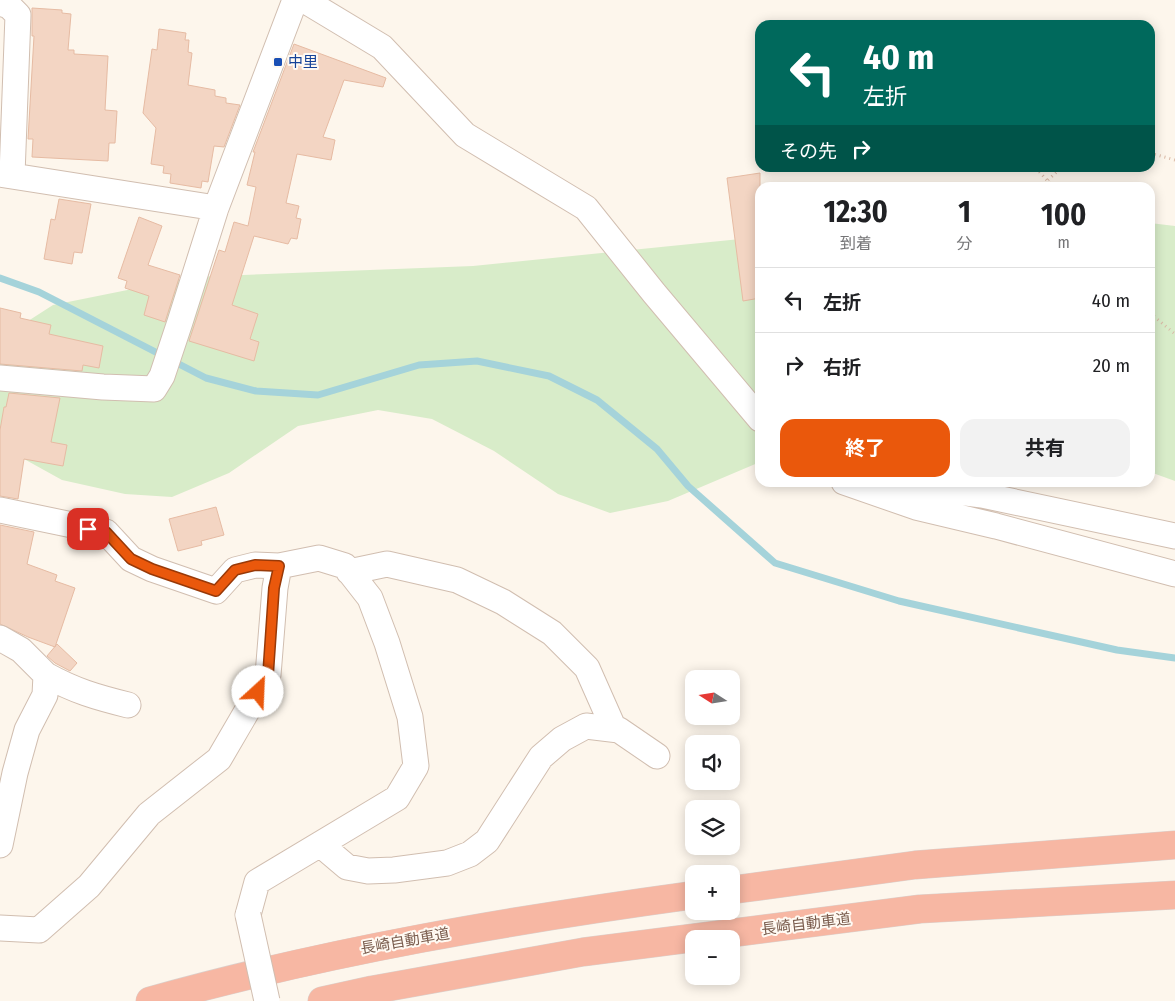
<!DOCTYPE html>
<html lang="ja">
<head>
<meta charset="utf-8">
<style>
	:root { --surface:#fff; --page:#f2f2f2; --text:#202124; --muted:#757577; --line:#e0e0e0; --accent:#ea580c }
	body { margin:0; font-family:"Fira Sans Condensed","Noto Sans JP",sans-serif; background:var(--page); color:var(--text); height:100vh; display:flex; flex-direction:column; font-size:19px; white-space:nowrap }
	* { box-sizing:border-box; margin:0 }
	p { font-size:16px; color:var(--muted) }
	.icon { flex:none; width:28px; height:28px; fill:none; stroke:currentColor; stroke-width:2; stroke-linecap:round; stroke-linejoin:round }
	.map { position:relative; flex:1; overflow:hidden }
	.details { position:absolute; left:755px; top:182px; width:400px; height:305px; display:flex; flex-direction:column; background:var(--surface); border-radius:15px; box-shadow:0 2px 12px #0003 }
	.details>* { flex:none }
	.top-card { position:absolute; left:755px; top:20px; width:400px; height:152px; border-radius:15px; box-shadow:0 2px 12px #0003; background:#00695c; color:#fff; overflow:hidden }
	.needle { width:32px; rotate:282deg }
	.controls { position:absolute; left:685px; top:670px; display:grid; gap:10px }
	.controls a { display:grid; place-items:center; width:55px; height:55px; border-radius:10px; background:var(--surface); box-shadow:0 2px 12px #0003; font-size:25px }
	.pin { position:absolute; display:grid; place-items:center; width:42px; height:42px; color:#fff; margin:-21px; border-radius:10px; box-shadow:0 2px 8px #0006 }
	.me { position:absolute; width:55px; margin:-28px; rotate:25deg; stroke-linejoin:round; filter:drop-shadow(0 0 4px #0008) }
	.turn { display:flex; align-items:center; gap:18px; height:105px; padding:0 25px; font-size:22px }
	.turn .icon { width:65px; height:65px; stroke-width:2.5 }
	.turn b { display:block; font-size:35px; line-height:42px }
	.then { display:flex; align-items:center; height:48px; padding:0 25px; background:#0003; gap:10px; font-size:19px }
	.eta { display:flex; justify-content:space-evenly; align-items:center; height:85px; text-align:center }
	.eta b { font-size:30px; font-weight:700; line-height:35px }
	.action { display:flex; gap:10px; margin-top:auto; padding:10px 25px }
	.action a { flex:1; height:58px; border-radius:15px; background:var(--accent); color:#fff; font-size:20px; font-weight:700; line-height:58px; text-align:center }
	.action a+a { background:var(--page); color:var(--text) }
	ul { padding:0; list-style:none }
	li { display:flex; align-items:center; gap:15px; height:65px; padding:0 25px; border-top:1px solid var(--line) }
	li div { flex:1 }
	li b { display:block; font-size:19px }
	li em { font-style:normal }
	.map>svg:first-child { display:block }
	.green { fill:#d8ecc9 }
	.lines { fill:none; stroke-linecap:round; stroke-linejoin:round }
	.stream { stroke:#a5d3da; stroke-width:7 }
	.building { fill:#f3d5c3; stroke:#e6bba3 }
	.minor-casing { stroke:#d1beb0; stroke-width:27 }
	.highway-casing { stroke:#dad1cd; stroke-width:29 }
	.path { stroke:#d9b8a5; stroke-width:3; stroke-dasharray:1 4; stroke-linecap:butt }
	.minor { stroke:#fff; stroke-width:25 }
	.highway { stroke:#f7b7a3; stroke-width:28 }
	.minor-bridge-casing { stroke:#d1beb0; stroke-width:27; stroke-linecap:butt }
	.minor-bridge { stroke:#fff; stroke-width:25 }
	.route-casing { stroke:#983908; stroke-width:12 }
	.route { stroke:#ea580c; stroke-width:9 }
	.transit-dot { fill:#1a4fb4; stroke:#fffaf3; stroke-width:2 }
	.labels { text-anchor:middle; dominant-baseline:central; stroke-width:4; stroke-linejoin:round; paint-order:stroke }
	.transit-label { font-size:15px; fill:#164399; stroke:#fffaf3; text-anchor:start }
	.street-label { font-size:15px; fill:#7a5c4d; stroke:#fffaf3 }
</style>
</head>
<body>
<div class="map">
<svg width="1175" height="1001" viewBox="0 0 1175 1001">
	<rect width="100%" height="100%" fill="#fdf6ec"/>
	<path class="green" d="M1150,223L1175,226V481L1150,472Z
		M760,237V462L668,501L610,513L558,494L494,451L432,419L378,410L298,426L229,473L172,497L125,494L62,480L6,449L0,440V345L11,332L53,305L192,277L473,266Z"/>
	<g class="lines">
		<path class="stream" d="M0,278L39,292L206,378L256,391L318,395L419,365L477,361L549,376L597,400L657,449L688,486L775,563L899,601L1117,650L1175,658"/>
	</g>
	<path class="building" d="M32,8L62,10V13L71,14L68,50H74V54L108,56L105,110L117,111L115,143H109L108,161L32,157L33,139H28L34,36H32Z
		M159,29L186,33L185,40H189L188,52L192,53L188,85L215,90V96L226,98V103L240,105L224,147L214,146L208,182L202,181L201,188L170,183L171,174L163,173L164,166L151,164L156,128L143,113L152,49L157,50Z
		M294,44L386,78L383,87L344,80L323,137L335,140L331,160L297,154L286,203L299,206L296,218L301,219L297,239L291,238L288,244L254,236L232,305L258,314L250,339L259,342L254,361L189,341L219,250L225,252L234,222L248,226L256,187L247,185L255,152H253Z
		M760,173V298L743,301L727,178Z
		M59,199L91,204L82,253L74,252L72,264L44,259L51,219L55,220Z
		M139,217L162,226L148,265L180,275L165,322L144,315L149,296L125,288L127,281L118,278Z
		M0,308L21,313L20,318L51,325L49,334L103,346L99,368L83,365L82,371L0,364Z
		M9,393L60,398L51,442L67,445L63,466L24,459L18,499L0,496V430L4,407H6Z
		M216,507L224,535L201,541L202,545L178,551L169,519Z
		M0,525L34,532L27,564L57,575L55,581L75,588L55,647L28,637L0,624Z
		M57,644L77,663L70,671L55,663L47,656Z"/>
	<g class="lines">
		<defs>
			<path id="minor" d="M304,0L382,47L465,135L586,208L654,293L760,419
				M0,3L9,6L18,15L12,175
				M0,174L216,208
				M0,378L103,387L154,389L162,376L180,322L216,208L295,0
				M844,482L916,507L996,526L1175,574
				M905,482L920,487L982,495L1175,536
				M0,510L106,532L131,559L152,569L216,591L235,570L255,565L279,566
				M349,572L387,564L457,580L503,602L552,633L587,668L614,729
				M0,638L21,650L46,675L45,695L27,730L15,773L0,845
				M46,675C75,691 96,697 128,705
				M321,845L347,867L368,871L394,870L447,863L470,854L487,841L541,757L562,739L586,726L619,730L657,756
				M0,928L39,930L89,886L149,814L219,759L268,675L275,588L279,566L319,558L345,566L370,598L387,643L410,717L416,766L397,798L257,882L248,915"/>
			<path id="highway" d="M731,890L915,865L1175,845
				M150,1001C328,951 511,920 694,895
				M322,1001L372,990L583,952L920,909L1175,895"/>
		</defs>
		<use href="#minor" class="minor-casing"/>
		<use href="#highway" class="highway-casing"/>
		<path class="path" d="M1150,153L1175,160
			M1036,168L1054,188
			M1048,180L1061,168
			M1150,313L1175,334"/>
		<use href="#minor" class="minor"/>
		<use href="#highway" class="highway"/>
		<defs>
			<path id="minor-bridge" d="M248,915L267,1001"/>
		</defs>
		<use href="#minor-bridge" class="minor-bridge-casing"/>
		<use href="#minor-bridge" class="minor-bridge"/>
	</g>
	<g class="lines">
		<defs>
			<path id="route" d="M88,529L106,532L131,559L152,569L216,591L235,570L255,565L279,566L274,588L268,675L258,692"/>
		</defs>
		<use href="#route" class="route-casing"/>
		<use href="#route" class="route"/>
	</g>
	<rect class="transit-dot" x="273" y="57" width="10" height="10" rx="2.5"/>
	<g class="labels">
		<g class="transit-label">
			<text x="288" y="62">中里</text>
		</g>
		<g class="street-label">
			<text transform="translate(806 924) rotate(-7)">長崎自動車道</text>
			<text transform="translate(405 941) rotate(-10)">長崎自動車道</text>
		</g>
	</g>
</svg>
<div class="controls">
<a><svg class="needle" viewBox="-14 -14 28 28"><path d="M0-13l5 13h-10z" fill="#e53935"/><path d="M0 13l5-13h-10z" fill="#757577"/></svg></a>
<a><svg class="icon" aria-label="sound" viewBox="0 0 24 24"><path d="M4 9h4l5-4v14l-5-4H4zM17 9q2 3 0 6"/></svg></a>
<a><svg class="icon" aria-label="layers" viewBox="0 0 24 24"><path d="M12 4l9 5-9 5-9-5zM3 14l9 5 9-5"/></svg></a>
<a>+</a>
<a>−</a>
</div>
<div class="pin" style="left:88px;top:529px;background:#d93025"><svg class="icon" aria-label="arrive" viewBox="0 0 24 24"><path d="M6 21V4h12l-3 4 3 4H6"/></svg></div>
<svg class="me" style="left:258px;top:692px" viewBox="-20 -20 40 40"><circle r="19" fill="#fff"/><path d="M0-13L10 11 0 6-10 11z" fill="#ea580c"/></svg>
<div class="top-card">
<div class="turn"><svg class="icon" aria-label="left" viewBox="0 0 24 24"><path d="M17 20v-9H6M10 6l-5 5 5 5"/></svg><div><b>40 m</b>左折</div></div>
<div class="then">その先<svg class="icon" aria-label="right" viewBox="0 0 24 24"><path d="M7 20v-9h11M14 6l5 5-5 5"/></svg></div>
</div>
<section class="details">
<div class="eta">
<div><b>12:30</b><p>到着</p></div>
<div><b>1</b><p>分</p></div>
<div><b>100</b><p>m</p></div>
</div>
<ul>
<li><svg class="icon" aria-label="left" viewBox="0 0 24 24"><path d="M17 20v-9H6M10 6l-5 5 5 5"/></svg><div><b>左折</b></div><em>40 m</em></li>
<li><svg class="icon" aria-label="right" viewBox="0 0 24 24"><path d="M7 20v-9h11M14 6l5 5-5 5"/></svg><div><b>右折</b></div><em>20 m</em></li>
</ul>
<div class="action"><a>終了</a><a>共有</a></div>
</section>
</div>
</body>
</html>
